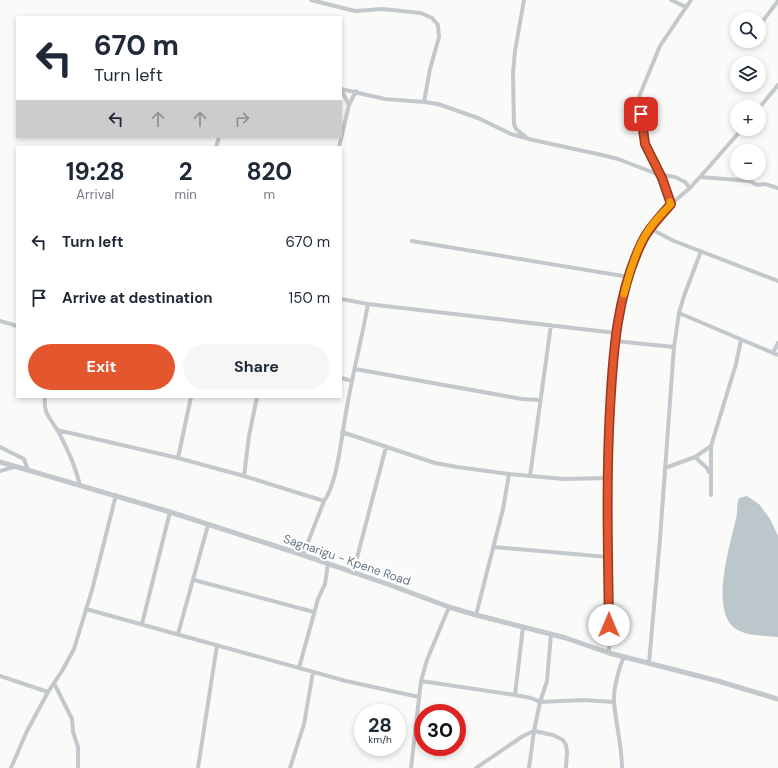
<!DOCTYPE html>
<html lang="en">
<head>
<meta charset="utf-8">
<style>
	:root { --surface:#fff; --page:#f6f6f7; --text:#1f2937; --muted:#747a83; --accent:#e4572e }
	body { margin:0; font-family:"DM Sans",sans-serif; background:var(--page); color:var(--text); height:100vh; display:flex; flex-direction:column; font-size:15px; white-space:nowrap }
	* { box-sizing:border-box; margin:0 }
	p { font-size:13px; color:var(--muted) }
	.icon { flex:none; width:22px; height:22px; fill:none; stroke:currentColor; stroke-width:2; stroke-linecap:round; stroke-linejoin:round }
	.map { position:relative; flex:1; overflow:hidden }
	.details { position:absolute; left:16px; top:146px; width:326px; height:252px; display:flex; flex-direction:column; background:var(--surface); border-radius:0px; box-shadow:0 2px 6px #0003 }
	.details>* { flex:none }
	.banner { position:absolute; left:16px; top:16px; width:326px; height:122px; border-radius:0px; box-shadow:0 2px 6px #0003; background:#fff; color:var(--text); overflow:hidden }
	.buttons { position:absolute; left:730px; top:12px; display:grid; gap:8px }
	.buttons a { display:grid; place-items:center; width:36px; height:36px; border-radius:50%; background:var(--surface); box-shadow:0 2px 6px #0003; font-size:20px }
	.speed { position:absolute; left:354px; top:704px; display:flex; gap:8px; font-size:20px; font-weight:700; text-align:center }
	.speed>* { display:grid; place-content:center; width:52px; height:52px; border-radius:50%; background:var(--surface); box-shadow:0 2px 6px #0003; line-height:1 }
	.speed small { font-size:10px; font-weight:400 }
	.speed .limit { border:6px solid #d22; background:#fff; color:#111 }
	.pin { position:absolute; display:grid; place-items:center; width:34px; height:34px; color:#fff; margin:-17px; border-radius:8px; box-shadow:0 2px 6px #0006 }
	.me { position:absolute; width:44px; margin:-22px; rotate:0deg; stroke-linejoin:round; filter:drop-shadow(0 0 3px #0008) }
	.turn { display:flex; align-items:center; gap:14px; height:84px; padding:0 12px; font-size:18px }
	.turn .icon { width:52px; height:52px; stroke-width:2.5 }
	.turn b { display:block; font-size:28px; line-height:34px }
	.lanes { display:flex; align-items:center; height:38px; padding:0 12px; background:#0003; justify-content:center; gap:20px; direction:ltr }
	.lanes .off { opacity:.35 }
	.eta { display:flex; justify-content:space-evenly; align-items:center; height:68px; text-align:center }
	.eta b { font-size:24px; font-weight:700; line-height:28px }
	.primary-button { display:flex; gap:8px; margin-top:auto; padding:8px 12px }
	.primary-button a { flex:1; height:46px; border-radius:24px; background:var(--accent); color:#fff; font-size:16px; font-weight:700; line-height:46px; text-align:center }
	.primary-button a+a { background:var(--page); color:var(--text) }
	ul { padding:0; list-style:none }
	li { display:flex; align-items:center; gap:12px; height:56px; padding:0 12px }
	li div { flex:1 }
	li b { display:block; font-size:15px }
	li em { font-style:normal }
	.map>svg:first-child { display:block }
	.water { fill:#bbc7cb }
	.lines { fill:none; stroke-linecap:round; stroke-linejoin:round }
	.minor { stroke:#c3c8cc; stroke-width:4 }
	.tertiary { stroke:#c3c8cc; stroke-width:5 }
	.route-casing { stroke:#94391e; stroke-width:10 }
	.route { stroke:#e4572e; stroke-width:7 }
	.slow { stroke:#f59e0b; stroke-width:7 }
	.labels { text-anchor:middle; dominant-baseline:central; stroke-width:4; stroke-linejoin:round; paint-order:stroke }
	.street-label { font-size:12px; fill:#657683; stroke:#fff }
</style>
</head>
<body>
<div class="map">
<svg width="778" height="768" viewBox="0 0 778 768">
	<rect width="100%" height="100%" fill="#fafaf8"/>
	<path class="water" d="M747,496L759,504L770,519L778,536V637C766,636 743,636 733,627C711,606 730,545 736,519C738,512 736,505 739,498Z"/>
	<g class="lines">
		<path class="minor" d="M311,0L355,11L382,9L421,13L432,18L438,25L439,37L430,69L424,102
			M524,0L515,51L513,74L514,124L516,129L527,138
			M671,0L686,7
			M759,26L778,1
			M341,89L385,99L424,102L438,104L478,118L511,134L533,140L602,155L618,159L657,174L675,177L685,182L690,188
			M341,89L349,105
			M759,108L778,85
			M216,147L219,137
			M339,147L349,105L356,91
			M700,177L750,181L757,185L765,184L778,188
			M671,204L662,179L645,144L641,114L636,104L660,46L691,0
			M649,228L674,241L778,281
			M412,241L629,277
			M341,299L368,304L616,333
			M679,313L778,355
			M0,321L17,326
			M615,341L674,347
			M773,353L778,343
			M355,369L522,399L541,400
			M341,378L352,381
			M45,397C43,413 50,418 58,431C67,448 76,467 80,486
			M57,430L178,458L244,476L324,501
			M342,432L435,463L457,467L509,474L564,479L608,478
			M0,447L24,459L28,470
			M695,457L711,446
			M178,458L191,397
			M665,468L695,457L707,468L709,472
			M0,471L14,467
			M244,476L249,436L257,397
			M530,476L551,325
			M711,495V446L736,364L741,340
			M493,547L608,557
			M303,555L324,501C338,483 342,431 347,407C353,372 362,338 368,304
			M353,573L386,447
			M194,580L314,612
			M86,609L346,681L419,697
			M476,615L503,509L509,474
			M142,624L170,512
			M178,634L208,525
			M609,653L608,478L610,424L616,335L625,288L638,250L649,228L671,204L690,188L708,168L742,129
			M649,663L660,539L674,347L679,313L684,296L701,251
			M299,668L318,599L325,584L328,564
			M0,676L48,692
			M421,681L515,695L531,698L540,702L583,700L614,702
			M54,683L72,719L73,732L78,747V768
			M515,695L523,627
			M11,768L27,731L48,692L62,671L74,649L92,590L116,495
			M198,768L217,645
			M290,768L304,724L313,672
			M411,768L421,681L427,660L449,607
			M476,768L523,736L534,731L553,735L563,740L566,745L567,752L566,768
			M529,768L534,731L540,702L547,681L551,634
			M622,768C622,746 616,725 614,702C613,691 619,667 624,657"/>
		<path class="tertiary" d="M0,462L170,512L303,555L390,585L449,607L476,615L566,638L609,653L718,681L778,699"/>
	</g>
	<g class="lines">
		<defs>
			<path id="route" d="M609,625C608,553 606,481 610,409C613,352 617,292 643,240C650,226 661,216 671,204L662,178L645,144L641,114"/>
		</defs>
		<use href="#route" class="route-casing"/>
		<use href="#route" class="route"/>
		<path class="slow" d="M624,294C629,274 637,245 650,228C656,219 664,212 671,204L670,202"/>
	</g>
	<g class="labels">
		<g class="street-label">
			<text transform="translate(347 560) rotate(19)">Sagnarigu - Kpene Road</text>
		</g>
	</g>
</svg>
<div class="buttons">
<a><svg class="icon" aria-label="search" viewBox="0 0 24 24"><circle cx="10" cy="10" r="6"/><path d="M15 15l6 6"/></svg></a>
<a><svg class="icon" aria-label="layers" viewBox="0 0 24 24"><path d="M12 4l9 5-9 5-9-5zM3 14l9 5 9-5"/></svg></a>
<a>+</a>
<a>−</a>
</div>
<div class="speed"><div>28<small>km/h</small></div><div class="limit">30</div></div>
<div class="pin" style="left:641px;top:114px;background:#d93025"><svg class="icon" aria-label="arrive" viewBox="0 0 24 24"><path d="M6 21V4h12l-3 4 3 4H6"/></svg></div>
<svg class="me" style="left:609px;top:625px" viewBox="-20 -20 40 40"><circle r="19" fill="#fff"/><path d="M0-13L10 11 0 6-10 11z" fill="#e4572e"/></svg>
<div class="banner">
<div class="turn"><svg class="icon" aria-label="left" viewBox="0 0 24 24"><path d="M17 20v-9H6M10 6l-5 5 5 5"/></svg><div><b>670 m</b>Turn left</div></div>
<div class="lanes"><svg class="icon" aria-label="left" viewBox="0 0 24 24"><path d="M17 20v-9H6M10 6l-5 5 5 5"/></svg><svg class="icon off" aria-label="ahead" viewBox="0 0 24 24"><path d="M12 20V5M6 11l6-6 6 6"/></svg><svg class="icon off" aria-label="ahead" viewBox="0 0 24 24"><path d="M12 20V5M6 11l6-6 6 6"/></svg><svg class="icon off" aria-label="right" viewBox="0 0 24 24"><path d="M7 20v-9h11M14 6l5 5-5 5"/></svg></div>
</div>
<section class="details">
<div class="eta">
<div><b>19:28</b><p>Arrival</p></div>
<div><b>2</b><p>min</p></div>
<div><b>820</b><p>m</p></div>
</div>
<ul>
<li><svg class="icon" aria-label="left" viewBox="0 0 24 24"><path d="M17 20v-9H6M10 6l-5 5 5 5"/></svg><div><b>Turn left</b></div><em>670 m</em></li>
<li><svg class="icon" aria-label="arrive" viewBox="0 0 24 24"><path d="M6 21V4h12l-3 4 3 4H6"/></svg><div><b>Arrive at destination</b></div><em>150 m</em></li>
</ul>
<div class="primary-button"><a>Exit</a><a>Share</a></div>
</section>
</div>
</body>
</html>
